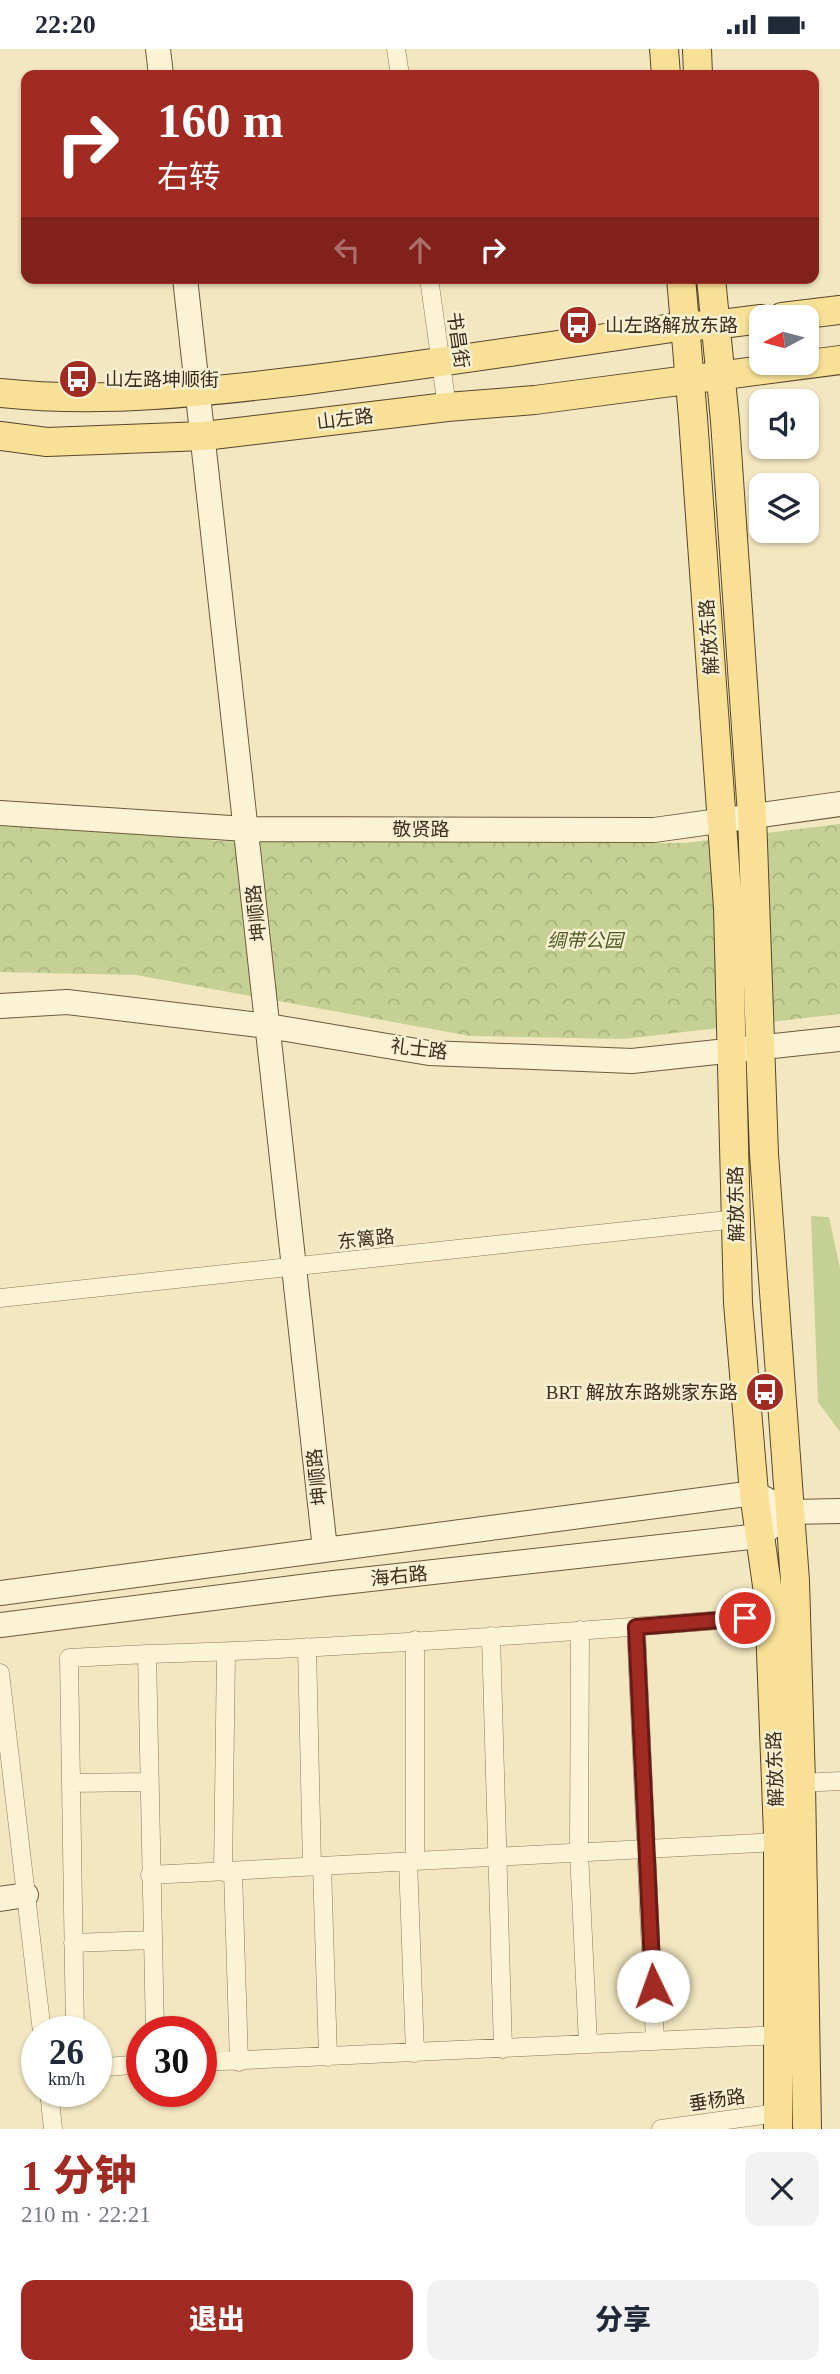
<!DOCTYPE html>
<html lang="zh">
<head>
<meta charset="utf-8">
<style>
	:root { --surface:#fff; --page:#f2f2f3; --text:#1f2937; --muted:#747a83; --accent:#a12a22 }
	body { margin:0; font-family:"Times New Roman","Noto Sans SC",serif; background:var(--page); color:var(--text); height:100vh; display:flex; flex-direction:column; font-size:26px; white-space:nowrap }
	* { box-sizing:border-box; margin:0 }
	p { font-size:23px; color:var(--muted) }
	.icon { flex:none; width:38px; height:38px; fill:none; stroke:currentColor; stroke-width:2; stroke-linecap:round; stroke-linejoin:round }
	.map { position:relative; height:2080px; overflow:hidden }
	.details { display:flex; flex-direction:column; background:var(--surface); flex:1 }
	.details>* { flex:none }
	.guide { position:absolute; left:21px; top:21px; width:798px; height:214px; border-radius:14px; box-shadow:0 2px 5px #0004; background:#a12a22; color:#fff; overflow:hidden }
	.needle { width:46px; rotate:263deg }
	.fabs { position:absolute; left:749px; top:256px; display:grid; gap:14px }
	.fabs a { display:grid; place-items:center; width:70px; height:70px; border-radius:14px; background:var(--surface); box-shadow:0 2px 5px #0004; font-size:35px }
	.speed { position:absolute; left:21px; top:1967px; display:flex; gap:14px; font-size:35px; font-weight:700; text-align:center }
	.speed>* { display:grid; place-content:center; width:91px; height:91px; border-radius:50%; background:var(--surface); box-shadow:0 2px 5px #0004; line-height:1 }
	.speed small { font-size:18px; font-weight:400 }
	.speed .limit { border:10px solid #d22; background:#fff; color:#111 }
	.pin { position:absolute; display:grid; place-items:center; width:60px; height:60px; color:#fff; margin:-30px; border:4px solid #fff; border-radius:50%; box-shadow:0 2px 7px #0007 }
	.me { position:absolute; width:77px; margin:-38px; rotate:357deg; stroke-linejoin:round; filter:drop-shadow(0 0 5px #0008) }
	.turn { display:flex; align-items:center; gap:24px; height:147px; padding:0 21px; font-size:32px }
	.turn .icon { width:91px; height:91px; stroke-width:2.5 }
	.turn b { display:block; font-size:49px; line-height:60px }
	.lanes { display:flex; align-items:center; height:66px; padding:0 21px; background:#0003; justify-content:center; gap:35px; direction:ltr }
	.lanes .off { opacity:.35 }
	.round { display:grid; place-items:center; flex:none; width:74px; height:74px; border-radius:14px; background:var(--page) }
	.overview { display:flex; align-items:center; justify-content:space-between; height:119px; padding:0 21px }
	h1 { font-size:42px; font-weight:800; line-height:52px; color:var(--accent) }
	.button { display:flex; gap:14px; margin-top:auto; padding:14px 21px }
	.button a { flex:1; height:80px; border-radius:14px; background:var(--accent); color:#fff; font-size:28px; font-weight:800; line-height:80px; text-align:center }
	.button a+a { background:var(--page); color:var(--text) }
	.status { display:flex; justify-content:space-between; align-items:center; height:49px; padding:0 35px; background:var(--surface); direction:ltr }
	.status svg { height:19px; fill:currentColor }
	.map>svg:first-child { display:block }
	.grass { fill:#c5d194 }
	.park { fill:url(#park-crowns) }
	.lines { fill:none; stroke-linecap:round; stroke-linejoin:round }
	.street-casing { stroke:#8d7857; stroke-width:19 }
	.secondary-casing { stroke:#6f583a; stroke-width:26 }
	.primary-casing { stroke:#5a452c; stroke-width:30 }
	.street { stroke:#fcf3d5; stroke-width:18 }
	.secondary { stroke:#fcf3d5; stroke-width:24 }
	.primary { stroke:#f8e196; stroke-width:28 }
	.route-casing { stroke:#691b16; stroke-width:18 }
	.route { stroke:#a12a22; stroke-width:12 }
	.labels { text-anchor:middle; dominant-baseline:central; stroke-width:5; stroke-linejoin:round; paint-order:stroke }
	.poi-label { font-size:19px; fill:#3b2e1d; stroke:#f8f0d2; text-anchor:start }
	.street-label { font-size:19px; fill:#3b2e1d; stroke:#f8f0d2 }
	.park-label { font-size:19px; font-style:italic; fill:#475a21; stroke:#f8f0d2 }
</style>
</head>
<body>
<div class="status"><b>22:20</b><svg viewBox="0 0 49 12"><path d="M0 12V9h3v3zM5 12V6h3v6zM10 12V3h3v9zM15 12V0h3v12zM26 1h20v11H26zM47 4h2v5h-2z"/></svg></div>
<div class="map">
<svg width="840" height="2080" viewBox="0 0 840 2080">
	<defs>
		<pattern id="park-crowns" width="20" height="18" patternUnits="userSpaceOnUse" patternTransform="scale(1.75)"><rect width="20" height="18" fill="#c5d194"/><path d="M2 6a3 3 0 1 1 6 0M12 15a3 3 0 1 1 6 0" fill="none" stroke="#aab47f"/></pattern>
	</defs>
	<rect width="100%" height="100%" fill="#f2e7c1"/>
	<path class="grass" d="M811,1167L829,1168L840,1219V1383L818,1353Z"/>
	<path class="park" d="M0,758L216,792L685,794L840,775V965L623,990L470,987L136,926L0,923Z"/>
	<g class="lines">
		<defs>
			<path id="street" d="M396,0L400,26
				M429,229L447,358
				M0,1249L737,1170
				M636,1578L655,1992
				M580,1581L579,1803L588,1995
				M491,1587L503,2000
				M415,1591V1812
				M307,1598L312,1817
				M147,1605C354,1599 563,1584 769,1567
				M0,1624L42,1983
				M71,1734L149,1733
				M801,1734L840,1732
				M408,1812L415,2004
				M322,1817L328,2008
				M223,1823L226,1603
				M233,1823L239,2013
				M150,1826L778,1793
				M73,1894L152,1891
				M75,1983L69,1609L147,1605L155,1983
				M201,2013L779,1986
				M96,2019L142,2015
				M49,2042L53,2080
				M661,2080L778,2064"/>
			<path id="secondary" d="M158,0L161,26
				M185,229L325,1500
				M0,764L246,780L654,781L840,755
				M0,957L67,953L268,977L429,1004L632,1012L840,990
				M0,1544L754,1444L790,1463L840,1462
				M0,1576L325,1535L759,1487L790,1463
				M0,1850L26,1846"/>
			<path id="primary" d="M664,0L666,26
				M697,0L698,26
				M681,229L693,369L728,859L738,1254L754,1444L769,1551L778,1786V2080
				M711,229L725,372L752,766L764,1105L795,1532L801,1734L807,2080
				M782,268L840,261
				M0,344C102,355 205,343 307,331C433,315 559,296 685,277L714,276L761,270
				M0,387L47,393L204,387L447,358L535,351L840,311"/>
		</defs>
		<use href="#street" class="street-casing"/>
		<use href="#secondary" class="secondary-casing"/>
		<use href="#primary" class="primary-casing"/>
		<use href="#street" class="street"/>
		<use href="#secondary" class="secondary"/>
		<use href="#primary" class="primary"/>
	</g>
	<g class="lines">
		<defs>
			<path id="route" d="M653,1937L636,1578L745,1569"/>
		</defs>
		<use href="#route" class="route-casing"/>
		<use href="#route" class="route"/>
	</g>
	<defs>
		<symbol id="bus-disc" viewBox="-11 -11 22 22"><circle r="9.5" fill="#a12a22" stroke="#f8f0d2"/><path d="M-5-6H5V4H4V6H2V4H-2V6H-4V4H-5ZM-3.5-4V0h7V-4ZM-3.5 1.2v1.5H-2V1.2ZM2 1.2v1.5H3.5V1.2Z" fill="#fff"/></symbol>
	</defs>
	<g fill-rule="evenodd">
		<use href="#bus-disc" x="556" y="254" width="44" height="44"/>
		<use href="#bus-disc" x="56" y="308" width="44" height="44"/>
		<use href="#bus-disc" x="743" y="1321" width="44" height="44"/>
	</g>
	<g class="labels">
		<g class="poi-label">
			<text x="605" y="276">山左路解放东路</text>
			<text x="105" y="330">山左路坤顺街</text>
			<text x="738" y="1343" text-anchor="end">BRT 解放东路姚家东路</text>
		</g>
		<g class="street-label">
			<text transform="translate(458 291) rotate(82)">书昌街</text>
			<text transform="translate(345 370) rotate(-7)">山左路</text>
			<text transform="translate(709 588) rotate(-94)">解放东路</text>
			<text x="421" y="780">敬贤路</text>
			<text transform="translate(256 864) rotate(-96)">坤顺路</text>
			<text transform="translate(419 1000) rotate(7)">礼士路</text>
			<text transform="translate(736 1155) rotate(-91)">解放东路</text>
			<text transform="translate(366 1190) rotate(-6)">东篱路</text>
			<text transform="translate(317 1428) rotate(-96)">坤顺路</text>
			<text transform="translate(399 1527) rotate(-6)">海右路</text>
			<text transform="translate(775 1720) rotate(-92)">解放东路</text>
			<text transform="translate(717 2051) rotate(-8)">垂杨路</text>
		</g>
		<g class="park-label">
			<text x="585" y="891">绸带公园</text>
		</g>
	</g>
</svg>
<div class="fabs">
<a><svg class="needle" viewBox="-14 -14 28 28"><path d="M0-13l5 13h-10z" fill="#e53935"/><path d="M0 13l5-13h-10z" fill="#747a83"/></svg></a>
<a><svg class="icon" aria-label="sound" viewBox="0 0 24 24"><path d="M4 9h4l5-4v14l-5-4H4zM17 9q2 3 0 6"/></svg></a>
<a><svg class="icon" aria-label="layers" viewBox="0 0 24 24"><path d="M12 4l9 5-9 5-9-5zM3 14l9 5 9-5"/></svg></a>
</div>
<div class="speed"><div>26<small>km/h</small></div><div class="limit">30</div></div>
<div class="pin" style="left:745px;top:1569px;background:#d93025"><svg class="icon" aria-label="arrive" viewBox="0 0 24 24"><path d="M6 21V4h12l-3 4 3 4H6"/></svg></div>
<svg class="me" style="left:653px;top:1937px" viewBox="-20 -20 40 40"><circle r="19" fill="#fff"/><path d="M0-13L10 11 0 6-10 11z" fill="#a12a22"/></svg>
<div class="guide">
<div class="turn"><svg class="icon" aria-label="right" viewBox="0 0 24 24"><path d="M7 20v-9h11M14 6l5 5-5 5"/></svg><div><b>160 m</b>右转</div></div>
<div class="lanes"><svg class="icon off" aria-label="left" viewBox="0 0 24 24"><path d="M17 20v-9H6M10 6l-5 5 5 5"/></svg><svg class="icon off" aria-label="ahead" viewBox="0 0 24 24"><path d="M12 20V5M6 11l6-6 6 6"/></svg><svg class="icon" aria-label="right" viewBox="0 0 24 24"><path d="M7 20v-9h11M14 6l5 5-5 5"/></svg></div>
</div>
</div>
<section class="details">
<div class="overview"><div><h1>1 分钟</h1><p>210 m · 22:21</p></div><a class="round"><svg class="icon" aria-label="close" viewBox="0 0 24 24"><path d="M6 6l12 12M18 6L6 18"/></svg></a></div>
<div class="button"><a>退出</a><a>分享</a></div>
</section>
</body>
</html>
